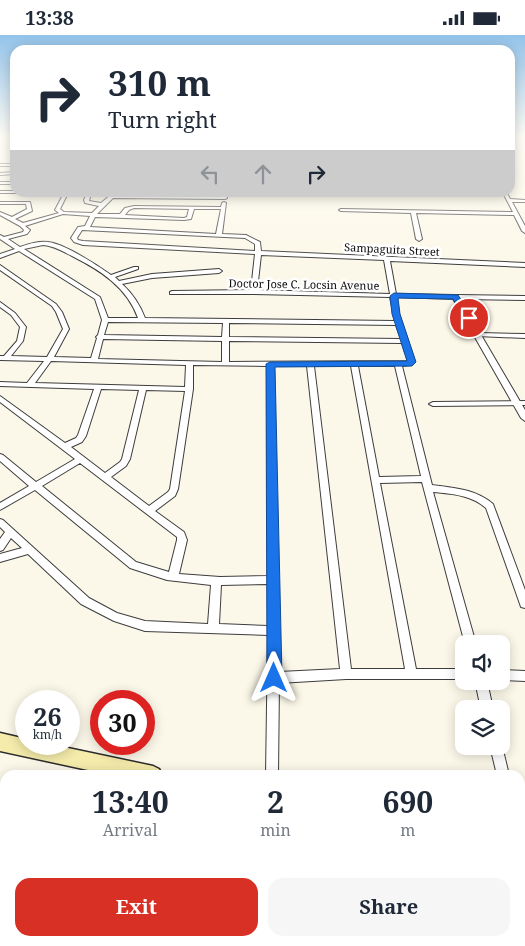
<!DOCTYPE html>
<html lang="en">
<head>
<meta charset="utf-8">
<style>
	:root { --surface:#fff; --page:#f6f6f7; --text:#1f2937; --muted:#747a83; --accent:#d93025 }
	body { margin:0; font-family:"Noto Serif",serif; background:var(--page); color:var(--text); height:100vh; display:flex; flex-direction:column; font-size:19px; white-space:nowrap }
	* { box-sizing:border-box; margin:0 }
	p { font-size:16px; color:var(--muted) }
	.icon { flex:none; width:28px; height:28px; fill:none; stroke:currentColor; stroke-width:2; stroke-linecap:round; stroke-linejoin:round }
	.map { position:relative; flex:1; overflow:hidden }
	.panel { position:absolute; left:0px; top:735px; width:525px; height:176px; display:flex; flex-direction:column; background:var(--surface); border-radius:15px 15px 0 0; box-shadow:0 2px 12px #0003 }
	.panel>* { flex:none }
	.banner { position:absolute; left:10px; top:10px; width:505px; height:152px; border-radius:15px; box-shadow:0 2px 12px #0003; background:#fff; color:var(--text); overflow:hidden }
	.buttons { position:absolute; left:455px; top:600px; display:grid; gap:10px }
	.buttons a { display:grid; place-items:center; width:55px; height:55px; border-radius:10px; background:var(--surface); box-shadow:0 2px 12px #0003; font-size:25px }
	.speed { position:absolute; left:15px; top:655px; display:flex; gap:10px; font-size:25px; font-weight:700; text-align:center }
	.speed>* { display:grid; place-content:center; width:65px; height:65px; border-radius:50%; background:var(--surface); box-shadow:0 2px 12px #0003; line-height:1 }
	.speed small { font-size:12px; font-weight:400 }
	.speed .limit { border:8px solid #d22; background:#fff; color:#111 }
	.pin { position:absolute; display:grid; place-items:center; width:42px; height:42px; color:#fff; margin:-21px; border:2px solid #fff; border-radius:50%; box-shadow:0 1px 5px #0007 }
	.me { position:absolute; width:55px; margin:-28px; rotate:0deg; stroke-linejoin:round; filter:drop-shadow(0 0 4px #0008) }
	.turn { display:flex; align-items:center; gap:18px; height:105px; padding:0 15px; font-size:22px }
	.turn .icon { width:65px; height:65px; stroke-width:2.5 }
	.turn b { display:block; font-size:35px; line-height:42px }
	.lanes { display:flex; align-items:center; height:48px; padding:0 15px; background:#0003; justify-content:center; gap:25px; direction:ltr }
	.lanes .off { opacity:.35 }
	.eta { display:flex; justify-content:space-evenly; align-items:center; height:85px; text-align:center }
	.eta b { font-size:30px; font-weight:700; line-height:35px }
	.button { display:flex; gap:10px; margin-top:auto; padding:10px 15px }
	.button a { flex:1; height:58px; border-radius:15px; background:var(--accent); color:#fff; font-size:20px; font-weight:700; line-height:58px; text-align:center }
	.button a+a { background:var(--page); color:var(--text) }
	.status { display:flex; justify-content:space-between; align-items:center; height:35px; padding:0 25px; background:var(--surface); direction:ltr }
	.status svg { height:14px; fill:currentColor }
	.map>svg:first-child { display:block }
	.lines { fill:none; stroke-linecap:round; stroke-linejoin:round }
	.minor-casing { stroke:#3d3d3d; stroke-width:2 }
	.tertiary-casing { stroke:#3d3d3d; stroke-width:2 }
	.secondary-casing { stroke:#2c2c2c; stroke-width:3 }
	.minor { fill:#fff; fill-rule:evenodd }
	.tertiary { fill:#fff; fill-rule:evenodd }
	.secondary { fill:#f5ebab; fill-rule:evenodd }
	.route { fill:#1a73e8; stroke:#114b97 }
	.labels { text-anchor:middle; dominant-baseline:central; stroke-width:5; stroke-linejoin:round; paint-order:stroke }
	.far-street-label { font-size:11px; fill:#0a0a0a; stroke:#fff }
</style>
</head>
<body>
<div class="status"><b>13:38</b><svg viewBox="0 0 49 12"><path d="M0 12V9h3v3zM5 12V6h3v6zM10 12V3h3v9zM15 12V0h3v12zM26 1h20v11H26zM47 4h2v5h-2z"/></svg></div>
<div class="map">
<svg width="525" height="911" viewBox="0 0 525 911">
	<rect width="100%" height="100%" fill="#fcf8e9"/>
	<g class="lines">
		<defs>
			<path id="minor" d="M0,129H15V131H0Z
				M15,137V139L0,140V138Z
				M0,147H15V149H0Z
				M0,156H15V158H17H0Z
				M64,158H68L60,174L64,177L92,178L99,171L85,168L84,165L87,158H91L89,166L101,168L113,158H117L115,161H137L139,158H143L141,161L227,162V163L225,164L113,163L97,179H120L125,173L134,171L221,172L222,168L224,167L226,168L222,199L246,200L260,207L261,216L525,228V232L390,226L396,259L455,260L458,262L455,264L396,262L399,279L415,327L411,330L402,331L432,450C454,453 476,454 493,469L525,555V573L521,572L520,569L486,473C471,460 453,459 433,457L476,609H465L422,447L380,448L416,634H464V644H346L279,648L278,740H266L268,600L145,596L114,586L81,569L28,519L0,527V519L22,513L11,503L3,515L0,516V504L5,497L0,492V484L3,485L89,563L117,578L145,586L208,589L211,550L167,545L130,533L35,455L0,475V468L29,451L0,426V419L3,420L36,447L75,424L0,367V361L65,408L76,403L78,400L94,354L0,351V347L27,348L44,326L0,325V321H4L17,306L20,292L11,280L0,272V267L15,278L26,292L23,306L11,321L47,322L63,294L56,277L52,271L0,235V230L56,269L62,277L69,294L54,322L91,323L97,303L96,302L98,300L102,285L95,264L19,216L0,223V219L15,214L0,204V200L4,202L23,197L24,195L20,191L0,180V177L12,182L27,174L26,169H0V167H30L32,176L15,184L23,188L59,178L55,175ZM134,173L189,174L187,182L184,183L125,180L129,175ZM194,174H221L216,199L90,192L95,182L184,185L191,184ZM63,179L90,181L85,191L78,192L71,203L74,207L83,210L255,219L251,255L172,256L170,257V259H254L390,262L395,286L145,283C140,270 133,259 122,249L152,243L219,238L222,236L219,234L152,239L119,246L115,242L138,234V232H134L111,240C97,230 65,209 48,207C38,206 29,209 20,212L8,204L27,199L30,195L25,191ZM82,195L245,203L255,209V216L83,206L78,205L77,203ZM43,210C54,211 62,216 72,221C100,235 127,252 138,283H108L100,262L24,214ZM261,220L384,225L390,259L257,255ZM108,287L223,288L222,302L104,300ZM229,288L396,290L401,304L229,302ZM103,304L222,306V327L98,324ZM229,306L402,308L408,326L229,327ZM51,326L186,330L185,352L35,348ZM193,330L267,331L268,541L220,542L179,539L187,505L184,497L155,476L175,461L178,454L193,354ZM274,331H307L340,634L279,637ZM314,331H351L405,634H351ZM358,331H395L421,441L379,442ZM101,354L139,355L122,424L120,427L105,438L71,412L82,407L86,401ZM146,355L185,356L170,454L168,457L149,471L111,442L126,431L130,424ZM80,428L177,502V505L169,537L136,527L42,451ZM268,549V591L219,589L221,550Z
				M503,158H507L510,164L525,165V167H512L525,191V198L522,196L514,180L416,178L422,204L419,206L416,204L411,178L341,176L339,175L341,174L513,177Z
				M479,298L525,299V303L477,301L476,300Z
				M525,366V370L433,371L429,369L433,367Z
				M501,635L525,636V646L501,645Z
				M475,646H487L493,674H481Z
				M501,709L502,711L509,740H497L490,711H501Z
				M0,785L5,787V801L0,799Z
				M520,869H525V883H520Z
				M0,887L5,888V902L0,901Z
				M92,906H129L131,909L130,911H94Z
				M207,906H223V911H207Z
				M259,906H275V911H259Z
				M438,906H454V911H438Z"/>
			<path id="tertiary" d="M455,260L525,261V265L460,264L525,375V386L521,383L452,262Z"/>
			<path id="secondary" d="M0,698L26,704V709H49L153,731L159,734L162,740H111L0,716Z
				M520,788L525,789V809L520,808Z"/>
		</defs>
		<use href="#minor" class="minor-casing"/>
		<use href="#tertiary" class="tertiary-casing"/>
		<use href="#secondary" class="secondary-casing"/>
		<use href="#minor" class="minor"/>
		<use href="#tertiary" class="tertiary"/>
		<use href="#secondary" class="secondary"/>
	</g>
	<linearGradient id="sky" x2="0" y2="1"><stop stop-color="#93c3ea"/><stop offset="0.44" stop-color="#fefcf5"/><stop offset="1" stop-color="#fefcf5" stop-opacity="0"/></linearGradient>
	<rect width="525" height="230" fill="url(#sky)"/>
	<path class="route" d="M394,258L458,260L473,283L466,285L453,264L398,263L400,279L416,327L412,331L275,332L282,643L279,648L274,650L269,648L267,643L266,329L270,327L407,326L392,279L390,261Z"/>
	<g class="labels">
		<g class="far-street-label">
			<text transform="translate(392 214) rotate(3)">Sampaguita Street</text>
			<text transform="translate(304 249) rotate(1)">Doctor Jose C. Locsin Avenue</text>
		</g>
	</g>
</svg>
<div class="buttons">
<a><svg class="icon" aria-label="sound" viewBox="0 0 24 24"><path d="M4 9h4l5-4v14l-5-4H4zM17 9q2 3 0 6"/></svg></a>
<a><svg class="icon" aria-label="layers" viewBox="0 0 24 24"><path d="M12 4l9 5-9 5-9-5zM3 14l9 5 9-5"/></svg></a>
</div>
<div class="speed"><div>26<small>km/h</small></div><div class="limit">30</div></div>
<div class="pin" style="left:469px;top:283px;background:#d93025"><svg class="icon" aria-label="arrive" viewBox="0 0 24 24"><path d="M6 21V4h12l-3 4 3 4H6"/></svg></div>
<svg class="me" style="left:274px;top:643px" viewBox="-20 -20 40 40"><path d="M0-17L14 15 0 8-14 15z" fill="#1a73e8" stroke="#fff" stroke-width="4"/></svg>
<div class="banner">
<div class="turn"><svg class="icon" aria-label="right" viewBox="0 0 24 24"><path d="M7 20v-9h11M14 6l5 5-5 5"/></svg><div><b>310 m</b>Turn right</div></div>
<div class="lanes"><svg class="icon off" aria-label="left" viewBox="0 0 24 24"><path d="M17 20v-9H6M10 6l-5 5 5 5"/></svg><svg class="icon off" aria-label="ahead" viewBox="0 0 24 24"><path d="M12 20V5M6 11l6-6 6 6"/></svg><svg class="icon" aria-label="right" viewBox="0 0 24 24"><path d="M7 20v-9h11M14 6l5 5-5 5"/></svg></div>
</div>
<section class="panel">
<div class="eta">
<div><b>13:40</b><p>Arrival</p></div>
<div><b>2</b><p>min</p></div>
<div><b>690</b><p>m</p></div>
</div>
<div class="button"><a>Exit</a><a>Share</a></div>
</section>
</div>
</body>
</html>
